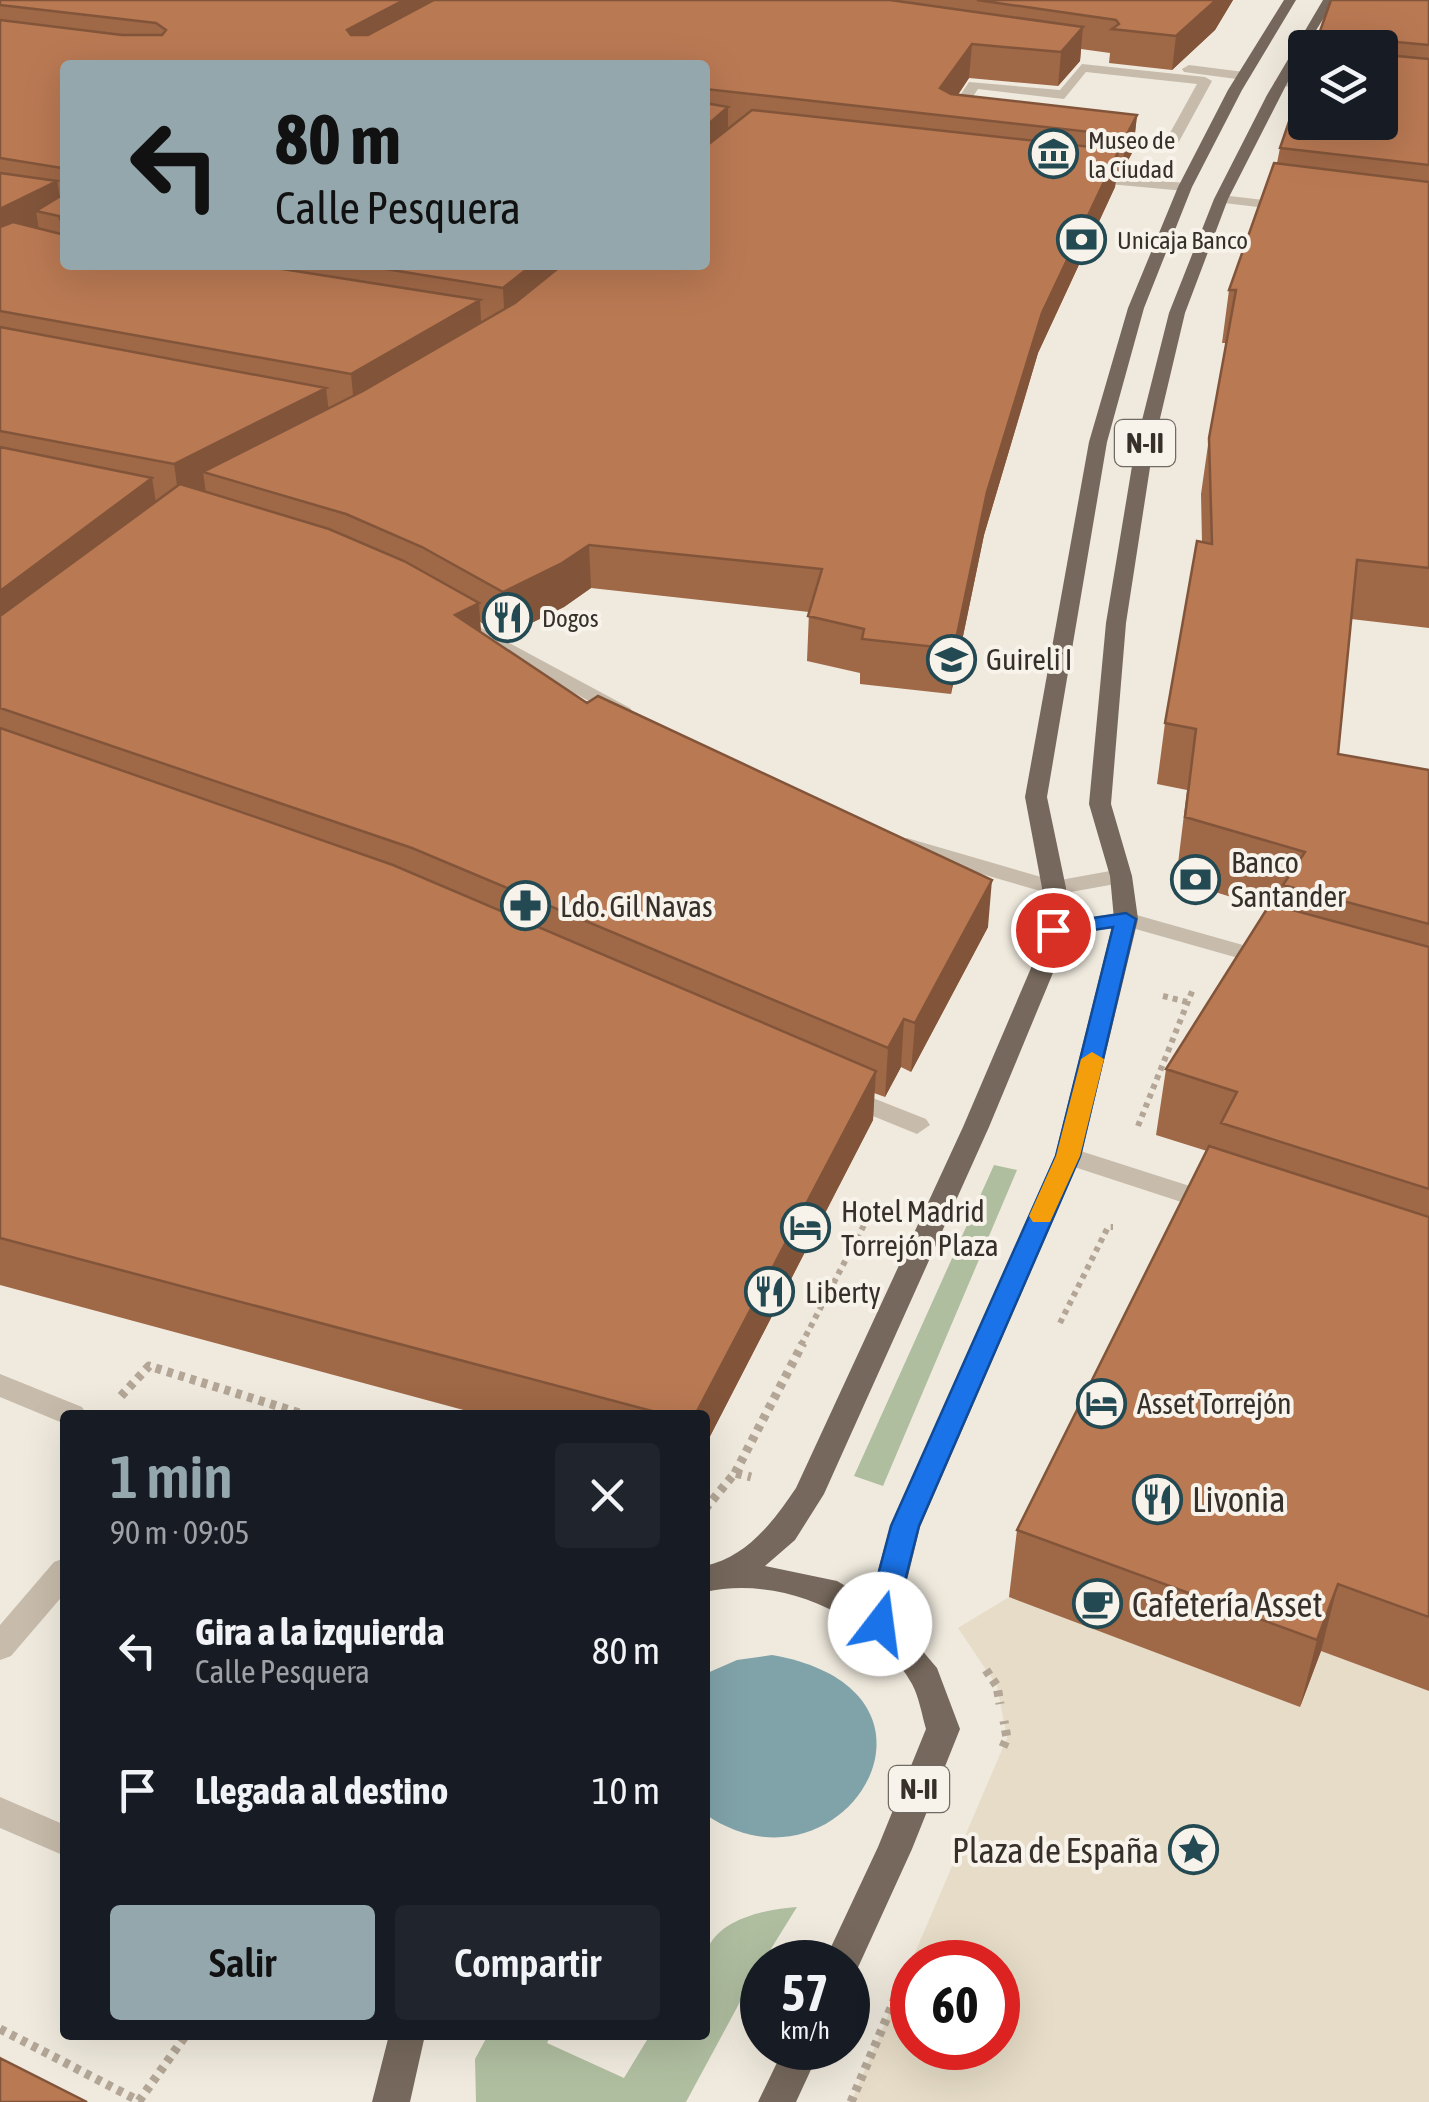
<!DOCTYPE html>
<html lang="es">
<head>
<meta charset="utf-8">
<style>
	:root { --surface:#171b24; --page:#20242c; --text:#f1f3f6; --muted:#9ea1a6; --accent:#94a7ad }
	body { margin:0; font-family:"Asap Condensed",sans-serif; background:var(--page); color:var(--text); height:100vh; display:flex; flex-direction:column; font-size:38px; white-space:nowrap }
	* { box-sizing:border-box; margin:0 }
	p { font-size:32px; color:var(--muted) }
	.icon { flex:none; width:55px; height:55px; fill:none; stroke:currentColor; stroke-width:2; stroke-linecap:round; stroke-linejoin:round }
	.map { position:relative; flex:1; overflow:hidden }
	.sheet { position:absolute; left:60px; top:1410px; width:650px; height:630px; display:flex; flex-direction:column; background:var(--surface); border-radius:10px; box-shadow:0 10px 40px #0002 }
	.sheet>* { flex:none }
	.guide { position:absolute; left:60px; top:60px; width:650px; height:210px; border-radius:10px; box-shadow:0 10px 40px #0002; background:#94a7ad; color:#111; overflow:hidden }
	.buttons { position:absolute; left:1288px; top:30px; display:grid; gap:20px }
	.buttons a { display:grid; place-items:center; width:110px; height:110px; border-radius:10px; background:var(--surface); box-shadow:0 10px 40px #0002; font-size:50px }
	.speed { position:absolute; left:740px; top:1940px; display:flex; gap:20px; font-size:50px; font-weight:700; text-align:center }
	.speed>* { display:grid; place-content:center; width:130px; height:130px; border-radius:50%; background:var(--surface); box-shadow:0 10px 40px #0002; line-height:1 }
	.speed small { font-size:25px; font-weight:400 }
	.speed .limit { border:15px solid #d22; background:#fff; color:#111 }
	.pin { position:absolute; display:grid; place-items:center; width:85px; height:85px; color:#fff; margin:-42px; border:5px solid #fff; border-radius:50%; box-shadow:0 2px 10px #0007 }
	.me { position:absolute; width:110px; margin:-55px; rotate:15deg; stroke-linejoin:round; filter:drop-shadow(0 0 8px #0008) }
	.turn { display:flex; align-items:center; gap:35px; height:210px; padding:0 50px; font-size:45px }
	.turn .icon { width:130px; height:130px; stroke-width:2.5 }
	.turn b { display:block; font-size:70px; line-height:85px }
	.round { display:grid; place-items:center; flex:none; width:105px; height:105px; border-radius:10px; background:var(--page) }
	.overview { display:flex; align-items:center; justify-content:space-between; height:170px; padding:0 50px }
	h1 { font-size:60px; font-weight:600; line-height:75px; color:var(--accent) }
	.cta { display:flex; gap:20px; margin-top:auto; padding:20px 50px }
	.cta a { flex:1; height:115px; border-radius:10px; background:var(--accent); color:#111; font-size:40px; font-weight:600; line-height:115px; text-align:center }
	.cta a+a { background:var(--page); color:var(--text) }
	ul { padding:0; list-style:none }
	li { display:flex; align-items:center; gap:30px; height:140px; padding:0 50px }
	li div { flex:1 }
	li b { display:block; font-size:38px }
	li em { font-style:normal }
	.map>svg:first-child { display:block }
	.green { fill:#b0bea0 }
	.plaza { fill:#e6dcc7; fill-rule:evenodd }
	.water { fill:#80a3aa }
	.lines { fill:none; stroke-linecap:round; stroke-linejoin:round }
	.path-far1 { stroke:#b3a696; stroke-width:6; stroke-dasharray:5 5; stroke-linecap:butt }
	.path { stroke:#b3a696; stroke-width:9; stroke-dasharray:6 6; stroke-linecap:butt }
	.minor { fill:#c7bbab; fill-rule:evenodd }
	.major { fill:#76685c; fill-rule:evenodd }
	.wall { fill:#9f6847; fill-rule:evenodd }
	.shaded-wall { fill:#82553a }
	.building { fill:#b97953; stroke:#82553a; stroke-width:2.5 }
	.route { fill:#1a73e8; stroke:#114b97; stroke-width:2.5 }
	.slow { fill:#f59e0b }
	.labels { text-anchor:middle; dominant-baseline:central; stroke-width:8; stroke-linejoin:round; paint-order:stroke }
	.far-poi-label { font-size:25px; fill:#362f2a; stroke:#f8f3ea; text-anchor:start }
	.shield { fill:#f8f3ea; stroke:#706a64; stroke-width:2.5 }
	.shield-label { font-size:28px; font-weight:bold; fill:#362f2a }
	.poi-label { font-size:30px; fill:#362f2a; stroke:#f8f3ea; text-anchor:start }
	.near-poi-label { font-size:35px; fill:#362f2a; stroke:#f8f3ea; text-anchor:start }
</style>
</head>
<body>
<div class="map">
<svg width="1429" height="2102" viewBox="0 0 1429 2102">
	<rect width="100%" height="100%" fill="#f0eade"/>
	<path class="green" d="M994,1165L1017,1170L883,1486L854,1476Z
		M797,1907L754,1976L686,2102H476L475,2059L488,2035H551L547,2043L624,2078L650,2035H705C705,2011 699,1979 705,1956C714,1919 766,1909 797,1907Z"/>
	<path class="plaza" d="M1009,1597L1300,1707L1321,1651L1429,1691V2102H851L1007,1738L997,1686L958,1628ZM912,1962H998V2048H912Z"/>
	<path class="water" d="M772,1655C977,1691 840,1908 705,1814V1674L737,1660Z"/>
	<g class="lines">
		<path class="path-far1" d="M1163,996L1187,1002
			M1138,1126L1193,989
			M1060,1323L1108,1227H1113
			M801,1345L873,1208"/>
		<path class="path" d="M121,1396L149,1366L306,1415
			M735,1473L803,1343
			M705,1509L735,1473L751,1477
			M986,1670L997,1686L1000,1704
			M1003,1747L1007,1738L1004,1721
			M0,2029L141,2102
			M139,2101L186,2035
			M851,2102L899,1989"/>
		<path class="minor" d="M1082,64L1205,77L1212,81L1176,147L1169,151L949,126L942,122L969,82L1060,90ZM1086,72L1197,84L1165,142L958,119L978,89L1064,99Z
			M1189,65L1244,72L1251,76L1244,80L1184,72L1182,69Z
			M1281,78L1305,81V89L1276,85L1274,82Z
			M1081,174L1185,183L1192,187L1185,191L1076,181V175Z
			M1221,195L1290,203L1297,207L1290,211L1216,202V196Z
			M474,624L630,708L633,712L623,718L616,716L467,634V626Z
			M907,838L1055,881L1121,869L1132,876L1121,883L1054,895L899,850L896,845Z
			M1126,912L1278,955L1282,960L1270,967L1125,926L1053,937L1041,930L1053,923Z
			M845,1087L926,1119L930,1125L917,1134L836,1101L832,1095Z
			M1068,1147L1224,1197L1228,1204L1224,1211L1215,1213L1059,1162L1055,1156L1059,1150Z
			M0,1374L82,1407L87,1415H65V1424L0,1397Z
			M65,1558V1593L11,1656L0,1660V1625L54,1562Z
			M0,1797L65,1825V1856L0,1828Z"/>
		<path class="major" d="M1284,0H1296L1242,90L1192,187L1144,308L1107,442L1047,797L1066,888L1065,930L1055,968L989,1127L824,1494L795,1540L765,1566L837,1581L870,1600L890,1527L1055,1156L1114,919L1110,876L1089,804L1106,623L1135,448L1169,313L1214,199L1267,95L1323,0H1335L1305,48L1228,199L1185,313L1153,448L1126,623L1111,804L1132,876L1138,919L1081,1156L920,1527L897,1621L937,1668L960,1729L912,1849L855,1974L848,1976V1962H824L878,1847L926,1729C922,1715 919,1697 912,1684C873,1615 781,1575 705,1592V1566C747,1557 773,1522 796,1488L963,1127L1031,968L1041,930L1042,888L1025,797L1089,442L1128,308L1178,187L1228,90Z
			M389,2035H425L410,2102H372Z
			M784,2048H821L796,2102H758Z"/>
	</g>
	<path class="wall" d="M0,0H1233L1215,30L1172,70L1109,63L1110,53L1081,49L1080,61L1058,86L969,78L958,95L1137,115L1133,151L1122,172L1117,171L1115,187L1038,353L984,535L951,694L860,684V673L807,661L809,612L591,588L564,607L505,636L480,622L481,633L587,703L988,927L911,1072L901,1067L885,1097L874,1093L873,1120L705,1446V1415H482L0,1285ZM65,65H705V265H65Z
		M1429,0V628L1351,619L1338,754L1429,770V1691L1321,1651L1300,1707L1009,1597L1017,1530L1207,1151L1156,1135L1166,1069L1267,908L1176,880L1187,790L1157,784L1165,723L1202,542L1201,494L1209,438L1226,343H1222L1229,290L1277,163L1280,148Z"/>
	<path class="shaded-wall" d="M404,0H466L350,64L347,30Z
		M1216,0H1233L1215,30L1172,70L1176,36Z
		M1083,27L1080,61L1058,86L1061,52Z
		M972,44L969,78L944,115L940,88Z
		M728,107V143L705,163V127Z
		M1137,115L1133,151L1122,172L1126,136Z
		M1119,150L1115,187L1038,353L984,535L951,694L954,649L987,492L1042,313Z
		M57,181L64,219L60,220L59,216L36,211L39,230L0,250V209Z
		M532,265H582L505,327L503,288Z
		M480,300L482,340L355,415L351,374Z
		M326,388L331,429L203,472L206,493L180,506L174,464Z
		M152,478L159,521L0,642V591Z
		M589,545L591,588L564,607L505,636L503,592Z
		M479,603L482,648L455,615Z
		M992,880L988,927L911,1072L915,1023Z
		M904,1019L901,1067L885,1097L888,1048Z
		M876,1071L873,1120L705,1446V1415H695Z
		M1338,1584L1321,1651L1300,1707L1317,1640Z"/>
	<path class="building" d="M0,0H404L347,30L351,35H368L434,0H890L1083,27L1061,52L972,44L940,88L951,94L1137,115L1126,136L705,89V65H65V223H62L59,216L36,211L62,195V168L0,158V20L122,35H162L166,30L156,23L0,5Z
		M977,0H1216L1176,36L1112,29L1119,24L1116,20Z
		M1331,0H1429V45L1385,41L1387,55L1429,59V165L1280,148L1305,75V122H1380V48H1314Z
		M705,103L728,107L705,127Z
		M752,110L1119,150L1042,313L987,492L954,649L862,639L864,629L808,616L822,569L589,545L562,563L503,592L422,547L346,514L203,472L363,391L515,303L562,265H705V147Z
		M1274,163L1429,182V568L1357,560L1338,754L1429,770V924L1283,885L1305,852L1185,817L1196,729L1165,723L1197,541L1212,544L1209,438L1236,290H1229Z
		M0,173L57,181L0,209Z
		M13,222L65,235V265H257L480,300L351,374L0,311V227Z
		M361,265H532L503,288Z
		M0,327L326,388L174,464L0,431Z
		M0,447L152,478L0,591Z
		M180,484L329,529L404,561L479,603L455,615L587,703L598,696L992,880L915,1023L904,1019L888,1048L412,848L0,708V616Z
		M0,728L393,865L876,1071L695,1415H667L0,1238Z
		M1270,904L1429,947V1189L1221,1123L1237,1092L1166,1069Z
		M1209,1146L1429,1217V1617L1338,1584L1317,1640L1017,1530Z
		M0,2058L87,2102H0Z"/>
	<path class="route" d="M1126,913L1136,919L1080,1156L919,1526L894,1624L890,1633L880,1636L870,1633L865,1624L891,1526L1056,1156L1113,927L1053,936L1042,930L1053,924Z"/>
	<path class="slow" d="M1092,1052L1104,1059L1080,1156L1050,1222H1033L1029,1216L1056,1156L1081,1059Z"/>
	<defs>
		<symbol id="museum-ring" viewBox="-11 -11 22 22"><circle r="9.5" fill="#f8f3ea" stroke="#234a53" stroke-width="1.5"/><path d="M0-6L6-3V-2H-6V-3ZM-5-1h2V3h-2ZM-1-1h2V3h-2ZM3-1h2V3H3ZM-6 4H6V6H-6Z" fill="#234a53"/></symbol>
		<symbol id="bank-ring" viewBox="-11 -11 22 22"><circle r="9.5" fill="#f8f3ea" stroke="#234a53" stroke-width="1.5"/><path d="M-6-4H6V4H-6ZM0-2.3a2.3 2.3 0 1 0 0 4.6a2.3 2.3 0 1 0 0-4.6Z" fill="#234a53"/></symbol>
		<symbol id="restaurant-ring" viewBox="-11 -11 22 22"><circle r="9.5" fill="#f8f3ea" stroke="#234a53" stroke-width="1.5"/><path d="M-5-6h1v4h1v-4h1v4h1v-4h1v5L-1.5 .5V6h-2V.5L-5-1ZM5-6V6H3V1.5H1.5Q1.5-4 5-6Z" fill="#234a53"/></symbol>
		<symbol id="school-ring" viewBox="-11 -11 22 22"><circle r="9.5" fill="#f8f3ea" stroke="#234a53" stroke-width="1.5"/><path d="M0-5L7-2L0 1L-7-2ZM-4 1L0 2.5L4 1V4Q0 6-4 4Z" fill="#234a53"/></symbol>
		<symbol id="pharmacy-ring" viewBox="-11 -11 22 22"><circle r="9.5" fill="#f8f3ea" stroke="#234a53" stroke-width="1.5"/><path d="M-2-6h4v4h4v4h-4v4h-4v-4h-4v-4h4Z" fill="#234a53"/></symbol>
		<symbol id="hotel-ring" viewBox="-11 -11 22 22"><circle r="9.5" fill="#f8f3ea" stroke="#234a53" stroke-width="1.5"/><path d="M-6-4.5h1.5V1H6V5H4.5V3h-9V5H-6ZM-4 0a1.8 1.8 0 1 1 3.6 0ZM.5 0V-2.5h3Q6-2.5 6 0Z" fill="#234a53"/></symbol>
		<symbol id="cafe-ring" viewBox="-11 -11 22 22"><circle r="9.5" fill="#f8f3ea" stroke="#234a53" stroke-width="1.5"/><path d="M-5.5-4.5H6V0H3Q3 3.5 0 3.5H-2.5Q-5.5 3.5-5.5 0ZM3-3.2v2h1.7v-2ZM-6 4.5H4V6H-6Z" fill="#234a53"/></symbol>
		<symbol id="sight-ring" viewBox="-11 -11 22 22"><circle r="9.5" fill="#f8f3ea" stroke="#234a53" stroke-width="1.5"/><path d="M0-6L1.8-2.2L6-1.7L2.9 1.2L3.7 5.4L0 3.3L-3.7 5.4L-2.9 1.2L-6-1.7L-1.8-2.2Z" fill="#234a53"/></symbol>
	</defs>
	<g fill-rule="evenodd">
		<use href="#museum-ring" x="1026" y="126" width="55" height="55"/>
		<use href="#bank-ring" x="1054" y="212" width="55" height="55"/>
		<use href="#restaurant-ring" x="480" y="590" width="55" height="55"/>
		<use href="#school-ring" x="924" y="632" width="55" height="55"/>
		<use href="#bank-ring" x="1168" y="852" width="55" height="55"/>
		<use href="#pharmacy-ring" x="498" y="878" width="55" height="55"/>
		<use href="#hotel-ring" x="778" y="1200" width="55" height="55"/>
		<use href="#restaurant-ring" x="742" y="1264" width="55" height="55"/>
		<use href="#hotel-ring" x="1074" y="1376" width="55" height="55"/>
		<use href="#restaurant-ring" x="1130" y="1472" width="55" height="55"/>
		<use href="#cafe-ring" x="1070" y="1576" width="55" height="55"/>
		<use href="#sight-ring" x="1166" y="1822" width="55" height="55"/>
	</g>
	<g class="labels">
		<g class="far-poi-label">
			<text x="1088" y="140">Museo de<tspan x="1088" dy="29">la Ciudad</tspan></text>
			<text x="1117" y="240">Unicaja Banco</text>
			<text x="542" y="618">Dogos</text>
		</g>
		<g class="shield">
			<rect x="1115" y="420" width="60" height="46" rx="8"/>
			<rect x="889" y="1766" width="60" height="46" rx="8"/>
		</g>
		<g class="shield-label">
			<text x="1145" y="443">N-II</text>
			<text x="919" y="1789">N-II</text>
		</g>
		<g class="poi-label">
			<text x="986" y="659">Guireli I</text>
			<text x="1231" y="862">Banco<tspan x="1231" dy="34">Santander</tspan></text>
			<text x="560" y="906">Ldo. Gil Navas</text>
			<text x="841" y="1211">Hotel Madrid<tspan x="841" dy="34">Torrejón Plaza</tspan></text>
			<text x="805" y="1292">Liberty</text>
			<text x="1137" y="1403">Asset Torrejón</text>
		</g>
		<g class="near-poi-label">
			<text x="1192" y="1499">Livonia</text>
			<text x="1132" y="1604">Cafetería Asset</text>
			<text x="1159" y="1850" text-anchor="end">Plaza de España</text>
		</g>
	</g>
</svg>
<div class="buttons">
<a><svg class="icon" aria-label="layers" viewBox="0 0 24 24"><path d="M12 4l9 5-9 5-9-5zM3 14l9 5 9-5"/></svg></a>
</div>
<div class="speed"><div>57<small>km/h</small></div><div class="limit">60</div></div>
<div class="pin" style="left:1053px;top:930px;background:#d93025"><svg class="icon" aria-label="arrive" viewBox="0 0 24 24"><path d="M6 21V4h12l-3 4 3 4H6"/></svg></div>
<svg class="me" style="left:880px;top:1624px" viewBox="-20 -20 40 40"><circle r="19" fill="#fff"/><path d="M0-13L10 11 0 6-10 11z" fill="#1a73e8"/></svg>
<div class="guide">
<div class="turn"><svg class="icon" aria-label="left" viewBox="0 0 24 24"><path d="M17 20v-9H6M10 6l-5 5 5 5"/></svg><div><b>80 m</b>Calle Pesquera</div></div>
</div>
<section class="sheet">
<div class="overview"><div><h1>1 min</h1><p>90 m · 09:05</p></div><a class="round"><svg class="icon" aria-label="close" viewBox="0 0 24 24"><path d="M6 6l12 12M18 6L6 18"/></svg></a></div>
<ul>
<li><svg class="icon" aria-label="left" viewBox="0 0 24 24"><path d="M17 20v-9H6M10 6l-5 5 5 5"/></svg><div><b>Gira a la izquierda</b><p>Calle Pesquera</p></div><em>80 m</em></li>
<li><svg class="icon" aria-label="arrive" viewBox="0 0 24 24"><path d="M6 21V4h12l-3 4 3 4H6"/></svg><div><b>Llegada al destino</b></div><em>10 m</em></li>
</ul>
<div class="cta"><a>Salir</a><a>Compartir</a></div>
</section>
</div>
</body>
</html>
